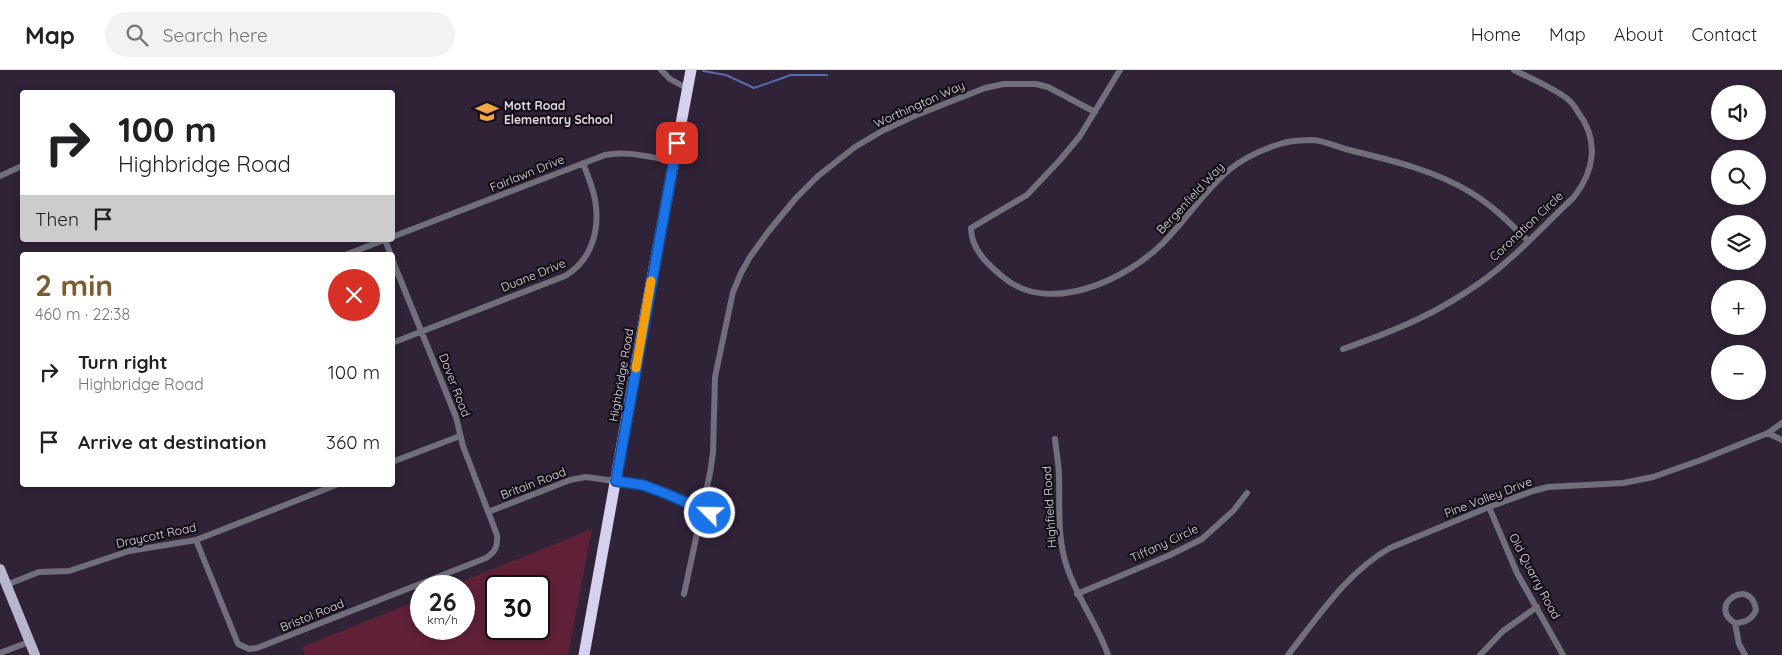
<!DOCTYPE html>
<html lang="en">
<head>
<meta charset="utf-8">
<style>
	:root { --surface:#fff; --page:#f2f2f2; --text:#202124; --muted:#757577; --line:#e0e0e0; --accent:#7e5c32 }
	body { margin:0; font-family:Quicksand,sans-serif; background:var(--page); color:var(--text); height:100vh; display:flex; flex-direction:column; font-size:19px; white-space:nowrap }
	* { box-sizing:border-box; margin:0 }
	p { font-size:16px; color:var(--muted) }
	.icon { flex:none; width:28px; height:28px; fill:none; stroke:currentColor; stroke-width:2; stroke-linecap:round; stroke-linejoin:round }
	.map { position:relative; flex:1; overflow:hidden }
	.side { position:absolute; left:20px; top:182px; width:375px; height:235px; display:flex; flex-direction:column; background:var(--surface); border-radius:5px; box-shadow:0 2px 8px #0003 }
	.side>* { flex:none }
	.hud { position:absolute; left:20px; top:20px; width:375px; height:152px; border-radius:5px; box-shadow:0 2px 8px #0003; background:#fff; color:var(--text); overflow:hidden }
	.buttons { position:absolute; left:1711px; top:15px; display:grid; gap:10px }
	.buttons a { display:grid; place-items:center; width:55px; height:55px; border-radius:50%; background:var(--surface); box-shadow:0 2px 8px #0003; font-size:25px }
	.speed { position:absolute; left:410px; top:505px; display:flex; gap:10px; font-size:25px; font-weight:700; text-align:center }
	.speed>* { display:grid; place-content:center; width:65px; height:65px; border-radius:50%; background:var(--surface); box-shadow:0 2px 8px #0003; line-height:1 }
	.speed small { font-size:12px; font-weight:400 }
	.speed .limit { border:2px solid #111; border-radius:8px; background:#fff; color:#111 }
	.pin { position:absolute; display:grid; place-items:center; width:42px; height:42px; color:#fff; margin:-21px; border-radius:10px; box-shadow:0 2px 8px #0006 }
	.me { position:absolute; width:55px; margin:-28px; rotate:293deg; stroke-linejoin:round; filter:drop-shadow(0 0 4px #0008) }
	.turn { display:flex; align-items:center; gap:18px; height:105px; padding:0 15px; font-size:22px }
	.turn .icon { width:65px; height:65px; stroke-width:2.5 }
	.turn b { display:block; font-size:35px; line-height:42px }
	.then { display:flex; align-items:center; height:48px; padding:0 15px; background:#0003; gap:10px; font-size:19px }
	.round { display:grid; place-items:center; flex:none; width:52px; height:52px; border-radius:26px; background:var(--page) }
	.head { display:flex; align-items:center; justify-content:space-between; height:85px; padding:0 15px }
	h1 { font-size:30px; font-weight:700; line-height:38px; color:var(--accent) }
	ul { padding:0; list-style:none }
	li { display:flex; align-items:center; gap:15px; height:70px; padding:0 15px }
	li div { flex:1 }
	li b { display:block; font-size:19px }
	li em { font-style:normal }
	header { display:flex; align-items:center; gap:30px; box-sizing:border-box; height:70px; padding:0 25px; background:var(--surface); border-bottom:1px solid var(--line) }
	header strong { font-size:24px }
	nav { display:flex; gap:28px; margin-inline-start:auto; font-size:18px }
	.search { width:350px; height:45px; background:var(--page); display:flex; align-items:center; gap:12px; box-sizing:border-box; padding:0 18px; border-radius:28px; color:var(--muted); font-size:19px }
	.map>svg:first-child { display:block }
	.green { fill:#602038; fill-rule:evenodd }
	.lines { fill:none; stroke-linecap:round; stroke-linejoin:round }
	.stream { stroke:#596caa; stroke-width:2 }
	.street { stroke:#716f7b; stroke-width:6 }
	.primary { stroke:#b9b5ce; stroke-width:10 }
	.highway { stroke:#d5d1ef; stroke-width:11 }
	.route-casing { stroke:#114b97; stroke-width:12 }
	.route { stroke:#1a73e8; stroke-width:9 }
	.slow { stroke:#f59e0b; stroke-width:9 }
	.labels { text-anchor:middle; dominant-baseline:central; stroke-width:4.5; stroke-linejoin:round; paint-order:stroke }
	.street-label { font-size:12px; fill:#e0d7e4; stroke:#150f18 }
	.poi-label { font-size:12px; font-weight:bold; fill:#e0d7e4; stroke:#150f18; text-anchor:start }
</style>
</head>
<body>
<header>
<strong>Map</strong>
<div class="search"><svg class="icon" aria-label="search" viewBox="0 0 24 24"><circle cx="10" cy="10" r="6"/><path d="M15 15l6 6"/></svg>Search here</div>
<nav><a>Home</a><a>Map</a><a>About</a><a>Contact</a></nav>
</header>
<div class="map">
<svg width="1782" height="585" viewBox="0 0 1782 585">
	<rect width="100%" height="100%" fill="#302237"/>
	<path class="green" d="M592,459L568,585H305L302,577L421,529V559H464V516H451ZM539,516V559H496V516Z"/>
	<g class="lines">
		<path class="stream" d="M703,1L726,5L754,18L791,5H827"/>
		<path class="street" d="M661,0L670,9L688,19
			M1120,0L1080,66L1060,90L1027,125L971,158C971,179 988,195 1003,207C1049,246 1126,210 1163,173C1186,150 1204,121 1229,100C1245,87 1263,79 1283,73C1291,71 1304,70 1313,70C1325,71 1338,77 1349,80C1390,90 1434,100 1470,122C1492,135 1510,153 1528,171
			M0,106L22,96
			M392,167L605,85C627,80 652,88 674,91
			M385,170L391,185
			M345,185L384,170
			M392,273L565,206C589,192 599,165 596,137C595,121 588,107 583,93
			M1343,279C1394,261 1437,244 1481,212C1515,188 1544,155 1574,127C1595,100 1599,70 1578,42C1574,35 1569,29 1562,25C1547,15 1530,8 1514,0
			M1768,363L1782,370
			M1055,369C1056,381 1059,394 1059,407C1060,436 1057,465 1066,494C1076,527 1097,553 1108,585
			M392,392L460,366
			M1489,437L1517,503L1563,585
			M488,442L570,410L586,407L643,415L667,424L710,443
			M196,470L238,574L249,579L257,578L486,488C495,482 498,477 497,465L463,376L456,347L392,189
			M6,515L39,502L69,501L129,481L196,470L336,415
			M684,524L710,403L713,383L715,307L733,222L741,203L750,187L768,162L796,128L818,106L855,77L882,61L914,46L985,18L1004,14H1036L1048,17L1095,42
			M1077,524L1170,485L1202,469L1233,441L1247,423
			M1735,553C1746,553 1752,549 1756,540C1751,505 1706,536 1735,553L1739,574L1745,585
			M0,583L29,572
			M1288,585C1318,547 1347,502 1390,478L1489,437L1533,421L1548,417L1623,413L1653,407L1701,390L1768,363L1782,353
			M1480,585L1503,561L1537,537"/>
		<path class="primary" d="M0,499L35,585"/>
		<path class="highway" d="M584,585L646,241L691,0"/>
	</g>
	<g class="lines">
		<defs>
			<path id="route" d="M677,73L616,411L643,415L667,424L710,443"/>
		</defs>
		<use href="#route" class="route-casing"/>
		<use href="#route" class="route"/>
		<path class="slow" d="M636,298L651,211"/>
	</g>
	<defs>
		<symbol id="school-bare" viewBox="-9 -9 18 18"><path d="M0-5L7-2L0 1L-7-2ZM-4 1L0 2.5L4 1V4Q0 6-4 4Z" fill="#f2a542" stroke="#150f18" stroke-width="2.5" paint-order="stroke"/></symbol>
	</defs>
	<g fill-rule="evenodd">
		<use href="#school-bare" x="471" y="26" width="32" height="32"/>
	</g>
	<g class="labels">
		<g class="street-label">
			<text transform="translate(919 34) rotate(-24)">Worthington Way</text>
			<text transform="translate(527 103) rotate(-22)">Fairlawn Drive</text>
			<text transform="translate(1190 128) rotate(-47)">Bergenfield Way</text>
			<text transform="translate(1526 156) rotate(-43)">Coronation Circle</text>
			<text transform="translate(533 205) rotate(-22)">Duane Drive</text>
			<text transform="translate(621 305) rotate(-80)">Highbridge Road</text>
			<text transform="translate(455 315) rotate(69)">Dover Road</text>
			<text transform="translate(533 413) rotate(-21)">Britain Road</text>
			<text transform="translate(1488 427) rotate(-21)">Pine Valley Drive</text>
			<text transform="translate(1049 437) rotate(-94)">Highfield Road</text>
			<text transform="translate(156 465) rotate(-12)">Draycott Road</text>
			<text transform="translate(1164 473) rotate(-25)">Tiffany Circle</text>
			<text transform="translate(1535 506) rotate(62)">Old Quarry Road</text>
			<text transform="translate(312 545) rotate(-22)">Bristol Road</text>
		</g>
		<g class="poi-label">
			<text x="504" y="35">Mott Road<tspan x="504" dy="14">Elementary School</tspan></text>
		</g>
	</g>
</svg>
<div class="buttons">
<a><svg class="icon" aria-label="sound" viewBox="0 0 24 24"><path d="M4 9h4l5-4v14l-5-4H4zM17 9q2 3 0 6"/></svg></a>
<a><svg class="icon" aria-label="search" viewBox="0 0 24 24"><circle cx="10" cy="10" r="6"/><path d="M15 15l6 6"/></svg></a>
<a><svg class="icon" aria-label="layers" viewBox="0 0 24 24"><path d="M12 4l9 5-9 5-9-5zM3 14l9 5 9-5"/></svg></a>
<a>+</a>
<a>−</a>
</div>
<div class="speed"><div>26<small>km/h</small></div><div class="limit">30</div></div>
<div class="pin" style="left:677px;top:73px;background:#d93025"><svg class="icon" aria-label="arrive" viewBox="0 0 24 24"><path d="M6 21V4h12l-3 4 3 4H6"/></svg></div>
<svg class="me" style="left:710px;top:443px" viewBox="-20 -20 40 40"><circle r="17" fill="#1a73e8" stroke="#fff" stroke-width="3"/><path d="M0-11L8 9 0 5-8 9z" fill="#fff"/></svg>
<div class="hud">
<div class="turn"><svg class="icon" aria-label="right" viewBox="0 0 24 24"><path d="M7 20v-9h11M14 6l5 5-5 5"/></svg><div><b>100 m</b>Highbridge Road</div></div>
<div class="then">Then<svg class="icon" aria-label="arrive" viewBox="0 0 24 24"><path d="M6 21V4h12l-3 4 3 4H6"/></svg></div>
</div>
<section class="side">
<div class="head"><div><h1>2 min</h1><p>460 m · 22:38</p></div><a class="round" style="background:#d93025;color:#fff"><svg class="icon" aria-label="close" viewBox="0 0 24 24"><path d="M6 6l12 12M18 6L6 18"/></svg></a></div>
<ul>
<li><svg class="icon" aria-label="right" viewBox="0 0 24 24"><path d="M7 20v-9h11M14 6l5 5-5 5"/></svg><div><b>Turn right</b><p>Highbridge Road</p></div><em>100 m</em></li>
<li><svg class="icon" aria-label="arrive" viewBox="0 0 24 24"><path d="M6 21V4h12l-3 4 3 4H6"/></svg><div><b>Arrive at destination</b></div><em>360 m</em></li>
</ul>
</section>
</div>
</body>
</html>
